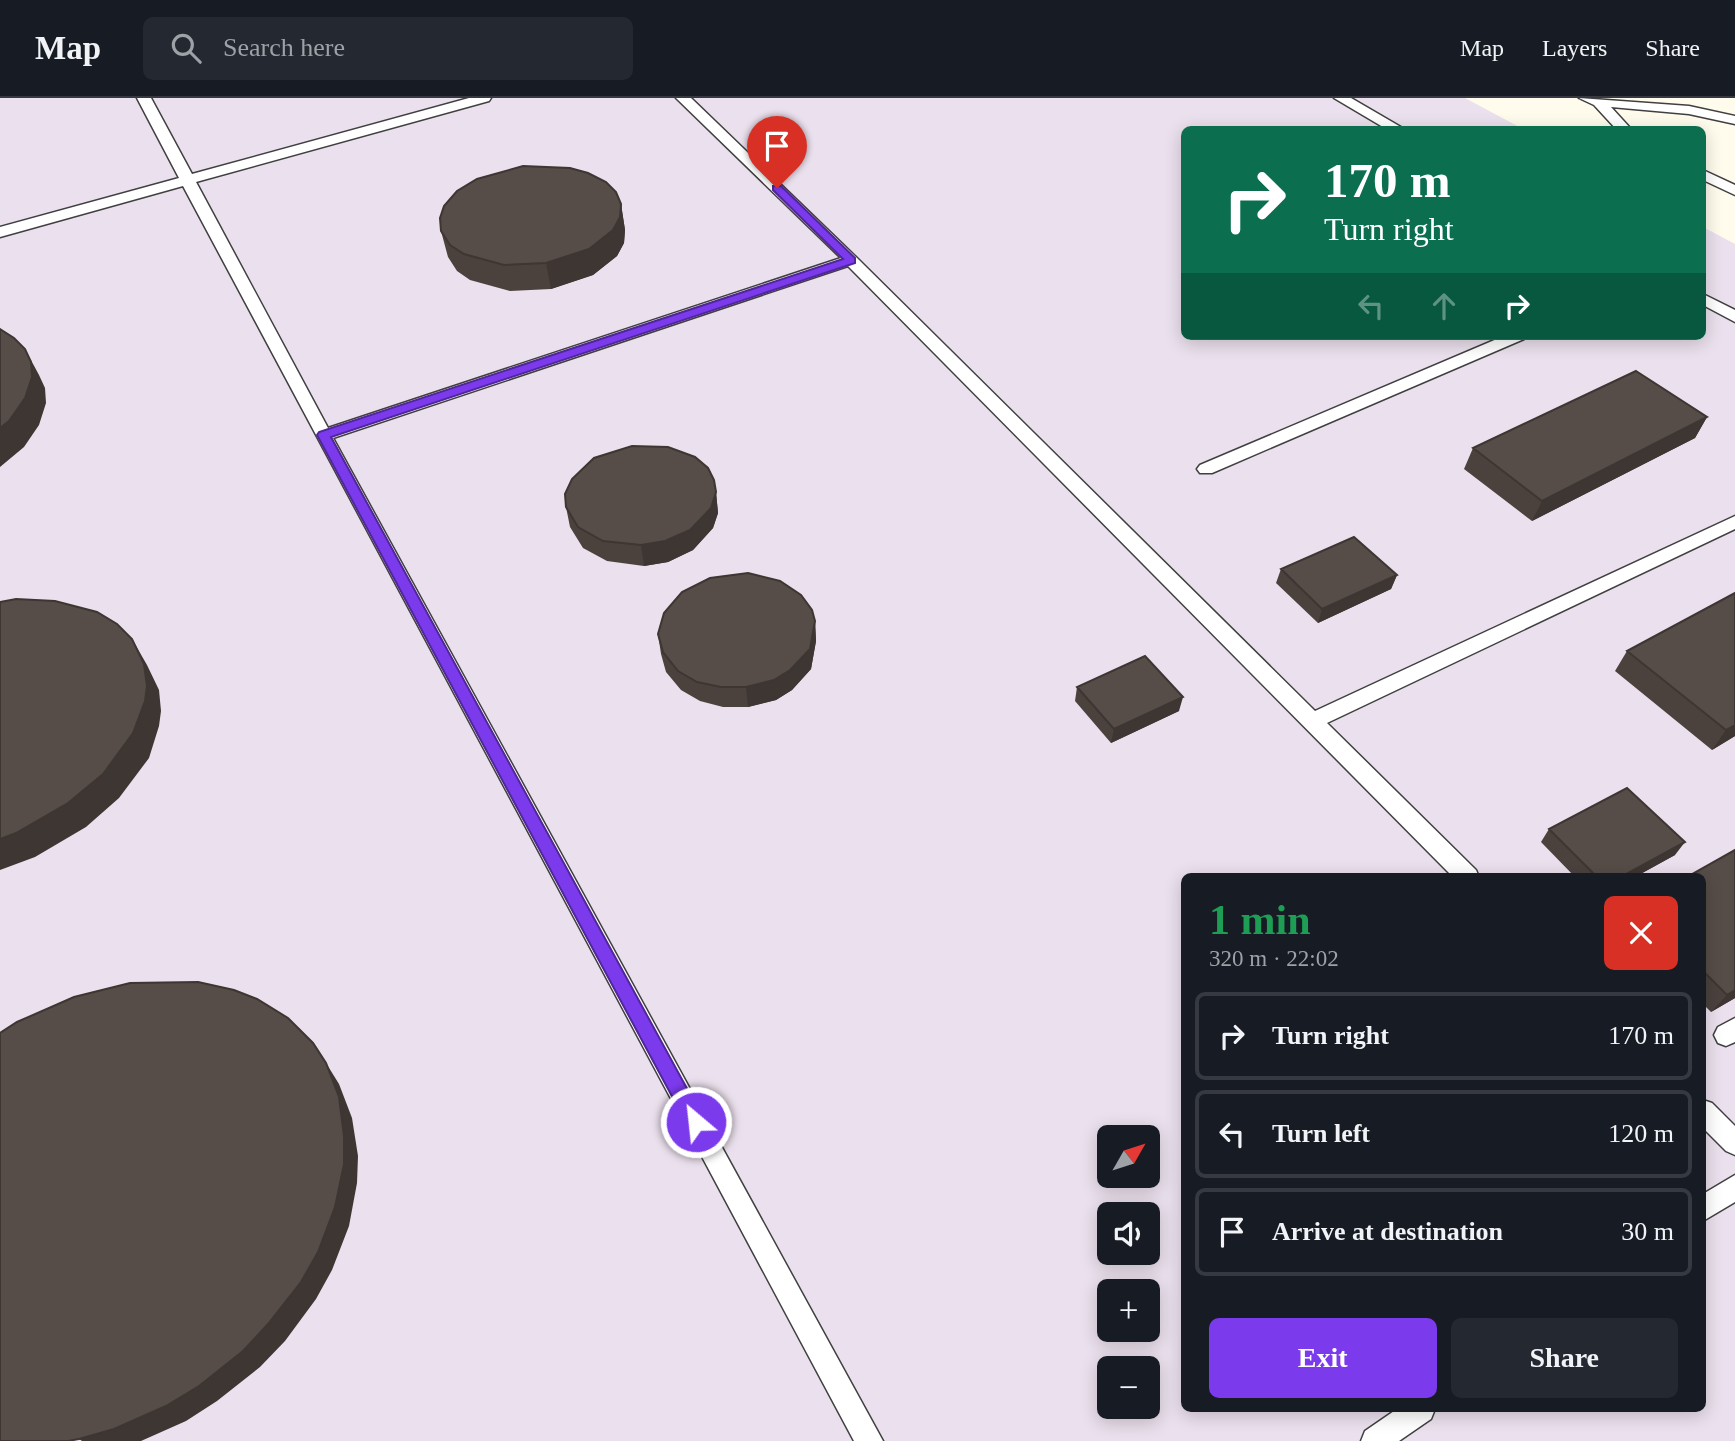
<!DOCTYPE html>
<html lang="en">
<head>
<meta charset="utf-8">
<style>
	:root { --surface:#171b24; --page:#242831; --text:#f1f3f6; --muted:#9ea1a6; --line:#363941; --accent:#7c3aed }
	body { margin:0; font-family:Georgia,serif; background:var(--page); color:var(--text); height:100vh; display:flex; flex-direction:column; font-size:26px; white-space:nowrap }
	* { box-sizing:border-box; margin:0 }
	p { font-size:23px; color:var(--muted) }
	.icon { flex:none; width:38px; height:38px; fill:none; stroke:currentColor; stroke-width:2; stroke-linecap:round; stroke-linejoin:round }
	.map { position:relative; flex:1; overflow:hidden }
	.sheet { position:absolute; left:1181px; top:775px; width:525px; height:539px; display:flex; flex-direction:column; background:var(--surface); border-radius:10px; box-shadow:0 4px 18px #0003 }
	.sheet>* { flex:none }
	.guide { position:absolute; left:1181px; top:28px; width:525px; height:214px; border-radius:10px; box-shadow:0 4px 18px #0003; background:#0b6e4f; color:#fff; overflow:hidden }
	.needle { width:46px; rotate:51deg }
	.controls { position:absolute; left:1097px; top:1027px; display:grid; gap:14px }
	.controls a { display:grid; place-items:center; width:63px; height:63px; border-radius:10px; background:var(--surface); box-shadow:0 4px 18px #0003; font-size:35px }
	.pin { position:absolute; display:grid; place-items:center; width:60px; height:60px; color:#fff; margin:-72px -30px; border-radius:50% 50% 50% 0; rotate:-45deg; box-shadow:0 0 7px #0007 }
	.pin .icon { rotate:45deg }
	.me { position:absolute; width:77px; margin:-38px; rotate:332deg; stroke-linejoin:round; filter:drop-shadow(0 0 5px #0008) }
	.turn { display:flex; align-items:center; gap:24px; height:147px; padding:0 28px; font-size:32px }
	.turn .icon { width:91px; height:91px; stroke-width:2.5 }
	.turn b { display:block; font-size:49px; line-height:60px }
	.lanes { display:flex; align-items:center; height:66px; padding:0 28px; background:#0003; justify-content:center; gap:35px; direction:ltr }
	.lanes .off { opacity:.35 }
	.round { display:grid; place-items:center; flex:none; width:74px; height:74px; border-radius:10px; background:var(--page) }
	.headline { display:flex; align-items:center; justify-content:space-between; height:119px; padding:0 28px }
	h1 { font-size:42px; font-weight:600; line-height:52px; color:#1e9e55 }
	.cta { display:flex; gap:14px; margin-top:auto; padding:14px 28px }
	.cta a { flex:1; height:80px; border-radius:10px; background:var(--accent); color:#fff; font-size:28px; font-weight:600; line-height:80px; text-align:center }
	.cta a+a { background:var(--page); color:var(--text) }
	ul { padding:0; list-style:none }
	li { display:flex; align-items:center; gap:21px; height:88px; margin:0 14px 10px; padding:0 14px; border:4px solid var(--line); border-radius:10px }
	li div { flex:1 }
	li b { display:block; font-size:26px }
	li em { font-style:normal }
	header { display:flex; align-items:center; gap:42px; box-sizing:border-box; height:98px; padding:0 35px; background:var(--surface); border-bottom:2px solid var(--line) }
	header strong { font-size:33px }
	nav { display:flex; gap:38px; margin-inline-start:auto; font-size:24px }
	.search { width:490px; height:63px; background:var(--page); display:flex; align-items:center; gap:18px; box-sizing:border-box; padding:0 24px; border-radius:10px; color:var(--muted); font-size:26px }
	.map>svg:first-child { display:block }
	.industrial { fill:#ebe0ed; fill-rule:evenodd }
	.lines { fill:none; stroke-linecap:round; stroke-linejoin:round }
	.service-casing { stroke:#404040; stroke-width:3 }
	.service { fill:#fff; fill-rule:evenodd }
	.wall { fill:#4b423e }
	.shaded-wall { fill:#3d3632 }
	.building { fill:#574d48; stroke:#3d3632; stroke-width:2 }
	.route { fill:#7c3aed; stroke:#51269a; stroke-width:2 }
</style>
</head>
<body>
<header>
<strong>Map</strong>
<div class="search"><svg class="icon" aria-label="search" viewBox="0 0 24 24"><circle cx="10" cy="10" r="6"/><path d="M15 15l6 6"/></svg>Search here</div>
<nav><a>Map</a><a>Layers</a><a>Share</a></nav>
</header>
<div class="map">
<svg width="1735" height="1343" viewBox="0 0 1735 1343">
	<rect width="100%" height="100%" fill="#fffbed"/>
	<path class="industrial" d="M0,0H1465L1523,31L1185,32V238H1703V129L1735,146V1343H0ZM1185,779H1703V1311H1185ZM1110,1040H1148V1078H1110ZM1110,1116H1148V1155H1110ZM1110,1194H1148V1232H1110ZM1110,1270H1148V1309H1110Z"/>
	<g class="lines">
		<defs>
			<path id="service" d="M137,0H151L192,76L469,0H491L489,3L196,84L328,330L841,160L676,0H691L856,159L1315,613L1735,418V431L1327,625L1476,772L1479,779H1453L848,168L333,340L883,1343H854L183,88L0,139V129L179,80Z
				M1334,0H1351L1406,32H1388Z
				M1579,0L1689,8L1735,18V26L1689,16L1611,9L1632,32H1617L1594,7Z
				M1703,72L1735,87V97L1703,82Z
				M1703,196L1735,212V224L1703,207Z
				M1504,238H1526L1524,241L1212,375H1200L1197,371L1200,367Z
				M1735,920V944L1726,948L1718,945L1714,937L1718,929Z
				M1703,1002L1712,1005L1735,1028V1057L1726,1053L1703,1030Z
				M1735,1077V1104L1703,1123V1096Z
				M1397,1311H1435L1431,1321L1399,1343H1361L1365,1333Z"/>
		</defs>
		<use href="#service" class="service-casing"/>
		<use href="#service" class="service"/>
	</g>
	<path class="wall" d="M621,106L625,132L624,145L617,158L593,177L551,191L510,193L470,182L457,173L448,159L441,133Z
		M1707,319L1695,340L1532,423L1464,371L1473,350Z
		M716,394L718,415L713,430L693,452L668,464L644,468L607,463L583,450L570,429L566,409Z
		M1281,471L1397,477L1391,491L1318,525L1276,485Z
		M1735,495V638L1712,652L1615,573L1627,553Z
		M815,523L816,543L811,571L792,592L776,602L748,609H723L700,603L681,592L666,574L661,556L658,536Z
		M1077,589L1179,613L1111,645L1075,603Z
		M1549,731L1675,757L1635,779H1575L1541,744Z
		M1735,752V900L1711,914L1703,906V779Z"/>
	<path class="shaded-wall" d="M621,106L625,132L624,145L617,158L593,177L551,191L546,165Z
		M25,251L39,277L45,290L46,305L39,327L24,349L0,369V330Z
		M1707,319L1695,340L1532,423L1542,403Z
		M716,394L718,415L713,430L693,452L668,464L644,468L641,447Z
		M1397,477L1391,491L1318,525L1322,511Z
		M815,523L816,543L811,571L792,592L776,602L748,609L746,589Z
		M132,541L147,567L159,592L161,613L159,628L149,660L119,700L86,729L35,759L0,772V741Z
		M1183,599L1179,613L1111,645L1114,631Z
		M1735,627V638L1712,652L1726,632Z
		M1685,744L1675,757L1635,779H1621Z
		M1735,892V900L1711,914L1727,897Z
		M326,965L339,986L352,1020L358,1058L357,1085L349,1128L332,1172L316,1201L285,1243L260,1269L217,1303L186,1323L141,1343H82L79,1341Z"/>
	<path class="building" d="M523,68L570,70L588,75L606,84L616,94L621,106L620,119L613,132L589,151L546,165L504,167L464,156L450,147L441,133L440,120L444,108L457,93L477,81Z
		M0,231L14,240L25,251L31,264L32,279L25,300L9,323L0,330Z
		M1636,273L1707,319L1542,403L1473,350Z
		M632,348L668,349L695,359L708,370L714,382L716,394L711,410L690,432L665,443L641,447L603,443L578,429L566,409L565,396L572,381L594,360Z
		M1354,439L1397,477L1322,511L1281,471Z
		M748,475L780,483L801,497L812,512L815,523L810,551L790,572L774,582L746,589H721L697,584L678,573L663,554L658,536L664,515L682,494L710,480Z
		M1735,495V627L1726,632L1627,553Z
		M16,501L55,503L97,514L117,526L132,541L144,566L147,588L145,603L133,635L103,676L68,705L16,735L0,741V504Z
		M1145,558L1183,599L1114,631L1077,589Z
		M1627,690L1685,744L1621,779H1597L1549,731Z
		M1735,752V892L1727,897L1703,873V779H1687Z
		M198,884L234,892L257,901L288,920L313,945L326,965L339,999L344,1038V1066L335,1109L318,1154L301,1184L268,1226L243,1253L199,1288L166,1308L114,1331L79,1341L68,1343H0V935L17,924L74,899L130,885Z"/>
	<path class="route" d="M773,88H781L855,160V165L331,339L702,1018L705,1024L702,1030L696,1033L689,1030L317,337L319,334L843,161L773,92Z"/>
</svg>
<div class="controls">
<a><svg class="needle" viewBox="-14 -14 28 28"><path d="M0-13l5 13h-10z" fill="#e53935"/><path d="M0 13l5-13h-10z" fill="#9ea1a6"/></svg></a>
<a><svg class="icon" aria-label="sound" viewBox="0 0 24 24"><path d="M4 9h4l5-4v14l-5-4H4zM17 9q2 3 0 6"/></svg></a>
<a>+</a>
<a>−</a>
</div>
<div class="pin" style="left:777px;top:90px;background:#d93025"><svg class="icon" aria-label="arrive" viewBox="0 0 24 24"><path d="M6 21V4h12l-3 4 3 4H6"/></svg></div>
<svg class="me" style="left:696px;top:1024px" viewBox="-20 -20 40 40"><circle r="17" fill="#7c3aed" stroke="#fff" stroke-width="3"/><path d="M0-11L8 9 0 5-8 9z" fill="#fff"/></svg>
<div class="guide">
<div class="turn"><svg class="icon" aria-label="right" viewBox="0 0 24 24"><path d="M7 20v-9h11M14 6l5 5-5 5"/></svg><div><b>170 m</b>Turn right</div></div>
<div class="lanes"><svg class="icon off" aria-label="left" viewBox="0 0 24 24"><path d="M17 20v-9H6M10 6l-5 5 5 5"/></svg><svg class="icon off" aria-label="ahead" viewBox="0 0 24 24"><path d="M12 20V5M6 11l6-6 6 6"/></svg><svg class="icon" aria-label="right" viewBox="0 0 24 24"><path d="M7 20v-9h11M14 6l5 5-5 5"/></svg></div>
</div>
<section class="sheet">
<div class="headline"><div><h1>1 min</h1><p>320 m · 22:02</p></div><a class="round" style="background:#d93025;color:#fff"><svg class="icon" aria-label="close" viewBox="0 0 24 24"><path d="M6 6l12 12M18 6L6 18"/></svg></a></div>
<ul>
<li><svg class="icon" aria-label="right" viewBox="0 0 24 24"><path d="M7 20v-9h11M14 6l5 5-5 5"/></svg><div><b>Turn right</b></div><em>170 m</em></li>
<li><svg class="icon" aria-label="left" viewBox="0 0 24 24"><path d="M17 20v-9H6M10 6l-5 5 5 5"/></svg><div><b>Turn left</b></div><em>120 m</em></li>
<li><svg class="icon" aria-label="arrive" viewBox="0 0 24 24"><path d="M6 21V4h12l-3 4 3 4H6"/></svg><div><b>Arrive at destination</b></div><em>30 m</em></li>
</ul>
<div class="cta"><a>Exit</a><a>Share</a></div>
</section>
</div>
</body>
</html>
